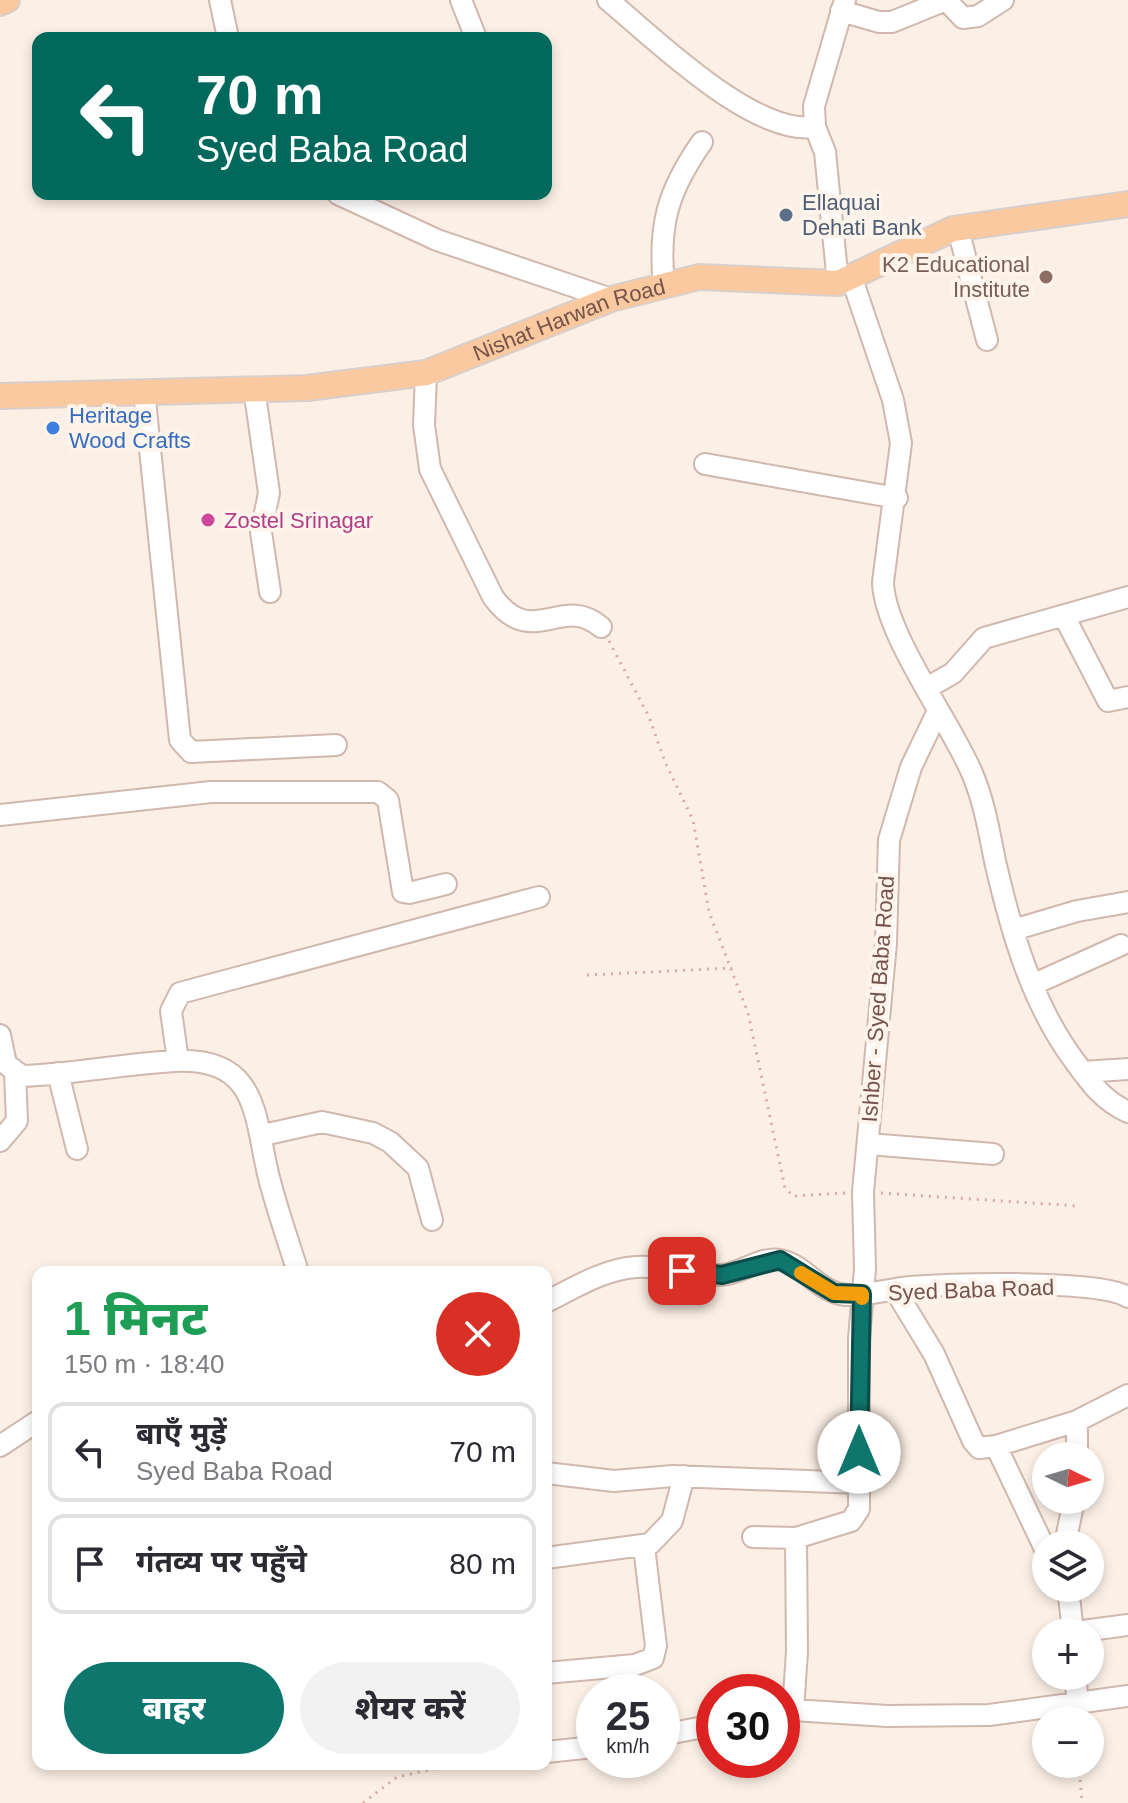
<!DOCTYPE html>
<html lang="hi">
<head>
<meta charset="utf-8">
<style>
	:root { --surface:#fff; --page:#f2f2f3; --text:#2b2b33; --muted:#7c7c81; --line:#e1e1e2; --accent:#0f766e }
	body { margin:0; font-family:Helvetica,"Noto Sans Devanagari",sans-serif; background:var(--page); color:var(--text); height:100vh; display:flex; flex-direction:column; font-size:30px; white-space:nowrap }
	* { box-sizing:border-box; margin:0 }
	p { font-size:26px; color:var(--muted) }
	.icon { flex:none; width:44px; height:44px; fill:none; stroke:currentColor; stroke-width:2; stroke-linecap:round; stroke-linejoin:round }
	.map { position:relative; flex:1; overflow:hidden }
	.drawer { position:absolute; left:32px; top:1266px; width:520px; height:504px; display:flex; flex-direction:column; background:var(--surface); border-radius:16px; box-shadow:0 4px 12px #0003 }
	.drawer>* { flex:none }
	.banner { position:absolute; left:32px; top:32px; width:520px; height:168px; border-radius:16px; box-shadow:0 4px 12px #0003; background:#00695c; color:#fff; overflow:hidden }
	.needle { width:52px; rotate:95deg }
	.buttons { position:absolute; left:1032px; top:1442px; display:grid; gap:16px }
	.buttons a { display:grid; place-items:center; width:72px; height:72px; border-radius:50%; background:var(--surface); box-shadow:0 4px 12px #0003; font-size:40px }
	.speed { position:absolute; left:576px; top:1674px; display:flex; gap:16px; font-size:40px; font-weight:700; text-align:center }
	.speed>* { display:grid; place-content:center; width:104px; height:104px; border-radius:50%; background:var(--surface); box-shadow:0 4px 12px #0003; line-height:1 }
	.speed small { font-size:20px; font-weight:400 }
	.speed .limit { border:12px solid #d22; background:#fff; color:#111 }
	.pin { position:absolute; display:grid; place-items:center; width:68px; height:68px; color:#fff; margin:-34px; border-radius:16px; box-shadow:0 4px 12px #0006 }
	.me { position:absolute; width:88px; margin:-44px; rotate:0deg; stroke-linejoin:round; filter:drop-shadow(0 0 6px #0008) }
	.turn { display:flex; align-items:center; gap:28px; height:168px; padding:0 32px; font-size:36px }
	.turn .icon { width:104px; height:104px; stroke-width:2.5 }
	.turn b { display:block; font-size:56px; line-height:68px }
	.round { display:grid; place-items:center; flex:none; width:84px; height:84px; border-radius:42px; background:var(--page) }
	.head { display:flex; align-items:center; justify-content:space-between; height:136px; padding:0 32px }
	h1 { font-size:48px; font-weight:800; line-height:60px; color:#1e9e55 }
	.button { display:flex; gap:16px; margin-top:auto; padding:16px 32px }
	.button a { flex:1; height:92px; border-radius:48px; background:var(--accent); color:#fff; font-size:32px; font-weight:800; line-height:92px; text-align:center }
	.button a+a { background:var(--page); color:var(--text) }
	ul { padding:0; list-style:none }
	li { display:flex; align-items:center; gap:24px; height:100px; margin:0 16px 12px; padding:0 16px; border:4px solid var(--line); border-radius:16px }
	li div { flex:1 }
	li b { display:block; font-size:30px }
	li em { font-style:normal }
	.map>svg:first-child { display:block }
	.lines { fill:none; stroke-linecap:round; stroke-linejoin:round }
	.minor-casing { stroke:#d0b8ae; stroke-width:24 }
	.major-casing { stroke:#d8cfcc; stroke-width:28 }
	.path { stroke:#d6aca0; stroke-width:3; stroke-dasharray:2 6; stroke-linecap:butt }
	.minor { stroke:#fff; stroke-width:20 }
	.major { stroke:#fac99f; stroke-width:24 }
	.route-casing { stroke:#0a4d48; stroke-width:20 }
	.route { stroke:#0f766e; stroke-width:14 }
	.slow { stroke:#f59e0b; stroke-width:14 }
	.service-dot { fill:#5c6f8a; stroke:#fff4ec; stroke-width:3 }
	.education-dot { fill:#8d6e63; stroke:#fff4ec; stroke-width:3 }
	.shop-dot { fill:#3f7fe0; stroke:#fff4ec; stroke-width:3 }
	.hotel-dot { fill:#d1479c; stroke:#fff4ec; stroke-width:3 }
	.labels { text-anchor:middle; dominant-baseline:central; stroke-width:8; stroke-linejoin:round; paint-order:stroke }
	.service-label { font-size:22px; fill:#4e5e75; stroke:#fff4ec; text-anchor:start }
	.education-label { font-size:22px; fill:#785e54; stroke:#fff4ec; text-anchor:end }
	.street-label { font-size:22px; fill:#75534a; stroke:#fff4ec }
	.shop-label { font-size:22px; fill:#366cbe; stroke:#fff4ec; text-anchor:start }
	.hotel-label { font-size:22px; fill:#b23c85; stroke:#fff4ec; text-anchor:start }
</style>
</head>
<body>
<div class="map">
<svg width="1128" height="1803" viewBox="0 0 1128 1803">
	<rect width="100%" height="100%" fill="#fcf0e6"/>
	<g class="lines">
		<defs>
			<path id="minor" d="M220,0L228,38
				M461,0L476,38
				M608,0C654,38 753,136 815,127
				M841,11L879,22H892L946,0L963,18L978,16L1003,0
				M338,194L437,240L611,299
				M958,229L987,340
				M852,279L893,400L901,443L883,582C884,633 951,723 972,773C984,801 989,831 995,861C1011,931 1032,1005 1076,1063C1091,1084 1104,1101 1128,1112
				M838,283L825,152L815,127L814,106L845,0
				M664,286C658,226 667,192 702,142
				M426,373L424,425L430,469L493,597C532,651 562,593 601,627
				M254,388L269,493L261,532L270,592
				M144,391L180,740L191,752L336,745
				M705,464L897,498
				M1064,616L1108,701L1128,697
				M927,688L953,673L984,638L1128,597
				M0,815L211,792H378L388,800L403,892L409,893L446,884
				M1013,930L1077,911L1128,902
				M1032,985L1121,945
				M0,1035L6,1064L22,1076C73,1074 123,1064 175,1061C260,1057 254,1118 269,1178C277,1209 288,1241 298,1272
				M178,1061L171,1011L180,993L539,897
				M1083,1072L1128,1069
				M58,1073L77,1149
				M263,1135L322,1122L373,1133L390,1142L418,1168L432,1220
				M0,1141L17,1121L15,1073
				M868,1144L993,1154
				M895,1290L934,1354L973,1441L979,1448L996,1446L1046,1551
				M546,1302C574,1288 604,1269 636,1267C665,1265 693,1276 721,1275C741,1274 761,1256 780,1260C806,1265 820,1295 849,1295C870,1295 890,1289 910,1287C949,1284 1098,1279 1128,1297
				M1077,1421V1456
				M0,1446L38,1421
				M996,1446L1077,1421L1128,1395
				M546,1473L614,1481L673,1476L859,1483
				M753,1537L796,1538L851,1521L859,1509V1338L865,1269L863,1192L886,943L889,840L911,767L937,713
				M796,1538L797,1652L793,1710L887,1716L989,1715L1128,1696
				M1065,1544L1074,1500
				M546,1558L650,1544L672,1521L684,1476
				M1068,1588L1073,1632
				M1075,1632L1128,1625
				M546,1673L635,1665L653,1658L656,1646L644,1547
				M1076,1676L1077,1701
				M662,1735L714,1725
				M546,1752L594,1747"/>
			<g id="major">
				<path d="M0,3L7,0"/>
				<path id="s1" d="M0,396L307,388L426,373L611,299L699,277L838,283L953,229L1128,204"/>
			</g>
		</defs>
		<use href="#minor" class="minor-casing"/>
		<use href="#major" class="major-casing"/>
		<path class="path" d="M609,641L649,717L665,762L693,820L709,912L748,1013L785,1188L793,1196L846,1193
			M587,975L732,968
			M881,1193L1078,1206
			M1079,1764L1082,1803
			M363,1803L397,1777L457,1764"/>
		<use href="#minor" class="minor"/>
		<use href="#major" class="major"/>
	</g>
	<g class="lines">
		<defs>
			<path id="route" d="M682,1271L722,1275L780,1260L834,1293L862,1294L859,1452"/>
		</defs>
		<use href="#route" class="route-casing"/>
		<use href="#route" class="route"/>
		<path class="slow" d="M801,1273L834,1293L862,1294V1298"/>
	</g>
	<circle class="service-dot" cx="786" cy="215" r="8"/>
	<circle class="education-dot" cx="1046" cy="277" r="8"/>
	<circle class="shop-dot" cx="53" cy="428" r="8"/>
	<circle class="hotel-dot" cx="208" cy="520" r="8"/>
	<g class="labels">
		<g class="service-label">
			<text x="802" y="202">Ellaquai<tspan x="802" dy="25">Dehati Bank</tspan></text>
		</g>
		<g class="education-label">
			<text x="1030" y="264">K2 Educational<tspan x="1030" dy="25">Institute</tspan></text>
		</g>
		<g class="street-label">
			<text stroke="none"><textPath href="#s1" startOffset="580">Nishat Harwan Road</textPath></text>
			<text transform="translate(878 999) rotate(-86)">Ishber - Syed Baba Road</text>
			<text transform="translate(971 1290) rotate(-2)">Syed Baba Road</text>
		</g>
		<g class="shop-label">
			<text x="69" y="415">Heritage<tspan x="69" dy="25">Wood Crafts</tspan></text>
		</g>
		<g class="hotel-label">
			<text x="224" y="520">Zostel Srinagar</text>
		</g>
	</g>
</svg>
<div class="buttons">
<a><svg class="needle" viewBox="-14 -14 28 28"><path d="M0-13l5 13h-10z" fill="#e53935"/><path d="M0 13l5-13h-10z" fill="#7c7c81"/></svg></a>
<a><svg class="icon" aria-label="layers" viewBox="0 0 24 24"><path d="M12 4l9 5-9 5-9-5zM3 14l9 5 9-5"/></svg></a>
<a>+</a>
<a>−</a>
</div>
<div class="speed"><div>25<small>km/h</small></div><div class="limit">30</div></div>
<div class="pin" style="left:682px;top:1271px;background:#d93025"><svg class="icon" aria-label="arrive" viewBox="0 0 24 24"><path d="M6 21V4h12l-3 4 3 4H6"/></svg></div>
<svg class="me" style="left:859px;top:1452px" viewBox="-20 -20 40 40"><circle r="19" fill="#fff"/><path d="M0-13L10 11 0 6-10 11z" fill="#0f766e"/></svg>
<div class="banner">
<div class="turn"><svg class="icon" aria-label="left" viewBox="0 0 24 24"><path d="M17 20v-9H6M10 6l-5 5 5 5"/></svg><div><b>70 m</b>Syed Baba Road</div></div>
</div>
<section class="drawer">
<div class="head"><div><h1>1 मिनट</h1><p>150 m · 18:40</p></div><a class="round" style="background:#d93025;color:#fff"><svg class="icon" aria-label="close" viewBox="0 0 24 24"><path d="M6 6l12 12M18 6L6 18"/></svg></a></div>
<ul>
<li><svg class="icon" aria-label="left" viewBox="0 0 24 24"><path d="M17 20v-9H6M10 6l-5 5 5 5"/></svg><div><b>बाएँ मुड़ें</b><p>Syed Baba Road</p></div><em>70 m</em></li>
<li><svg class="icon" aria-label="arrive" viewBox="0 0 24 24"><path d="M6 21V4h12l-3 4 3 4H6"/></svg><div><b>गंतव्य पर पहुँचे</b></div><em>80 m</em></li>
</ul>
<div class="button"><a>बाहर</a><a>शेयर करें</a></div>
</section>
</div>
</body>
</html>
